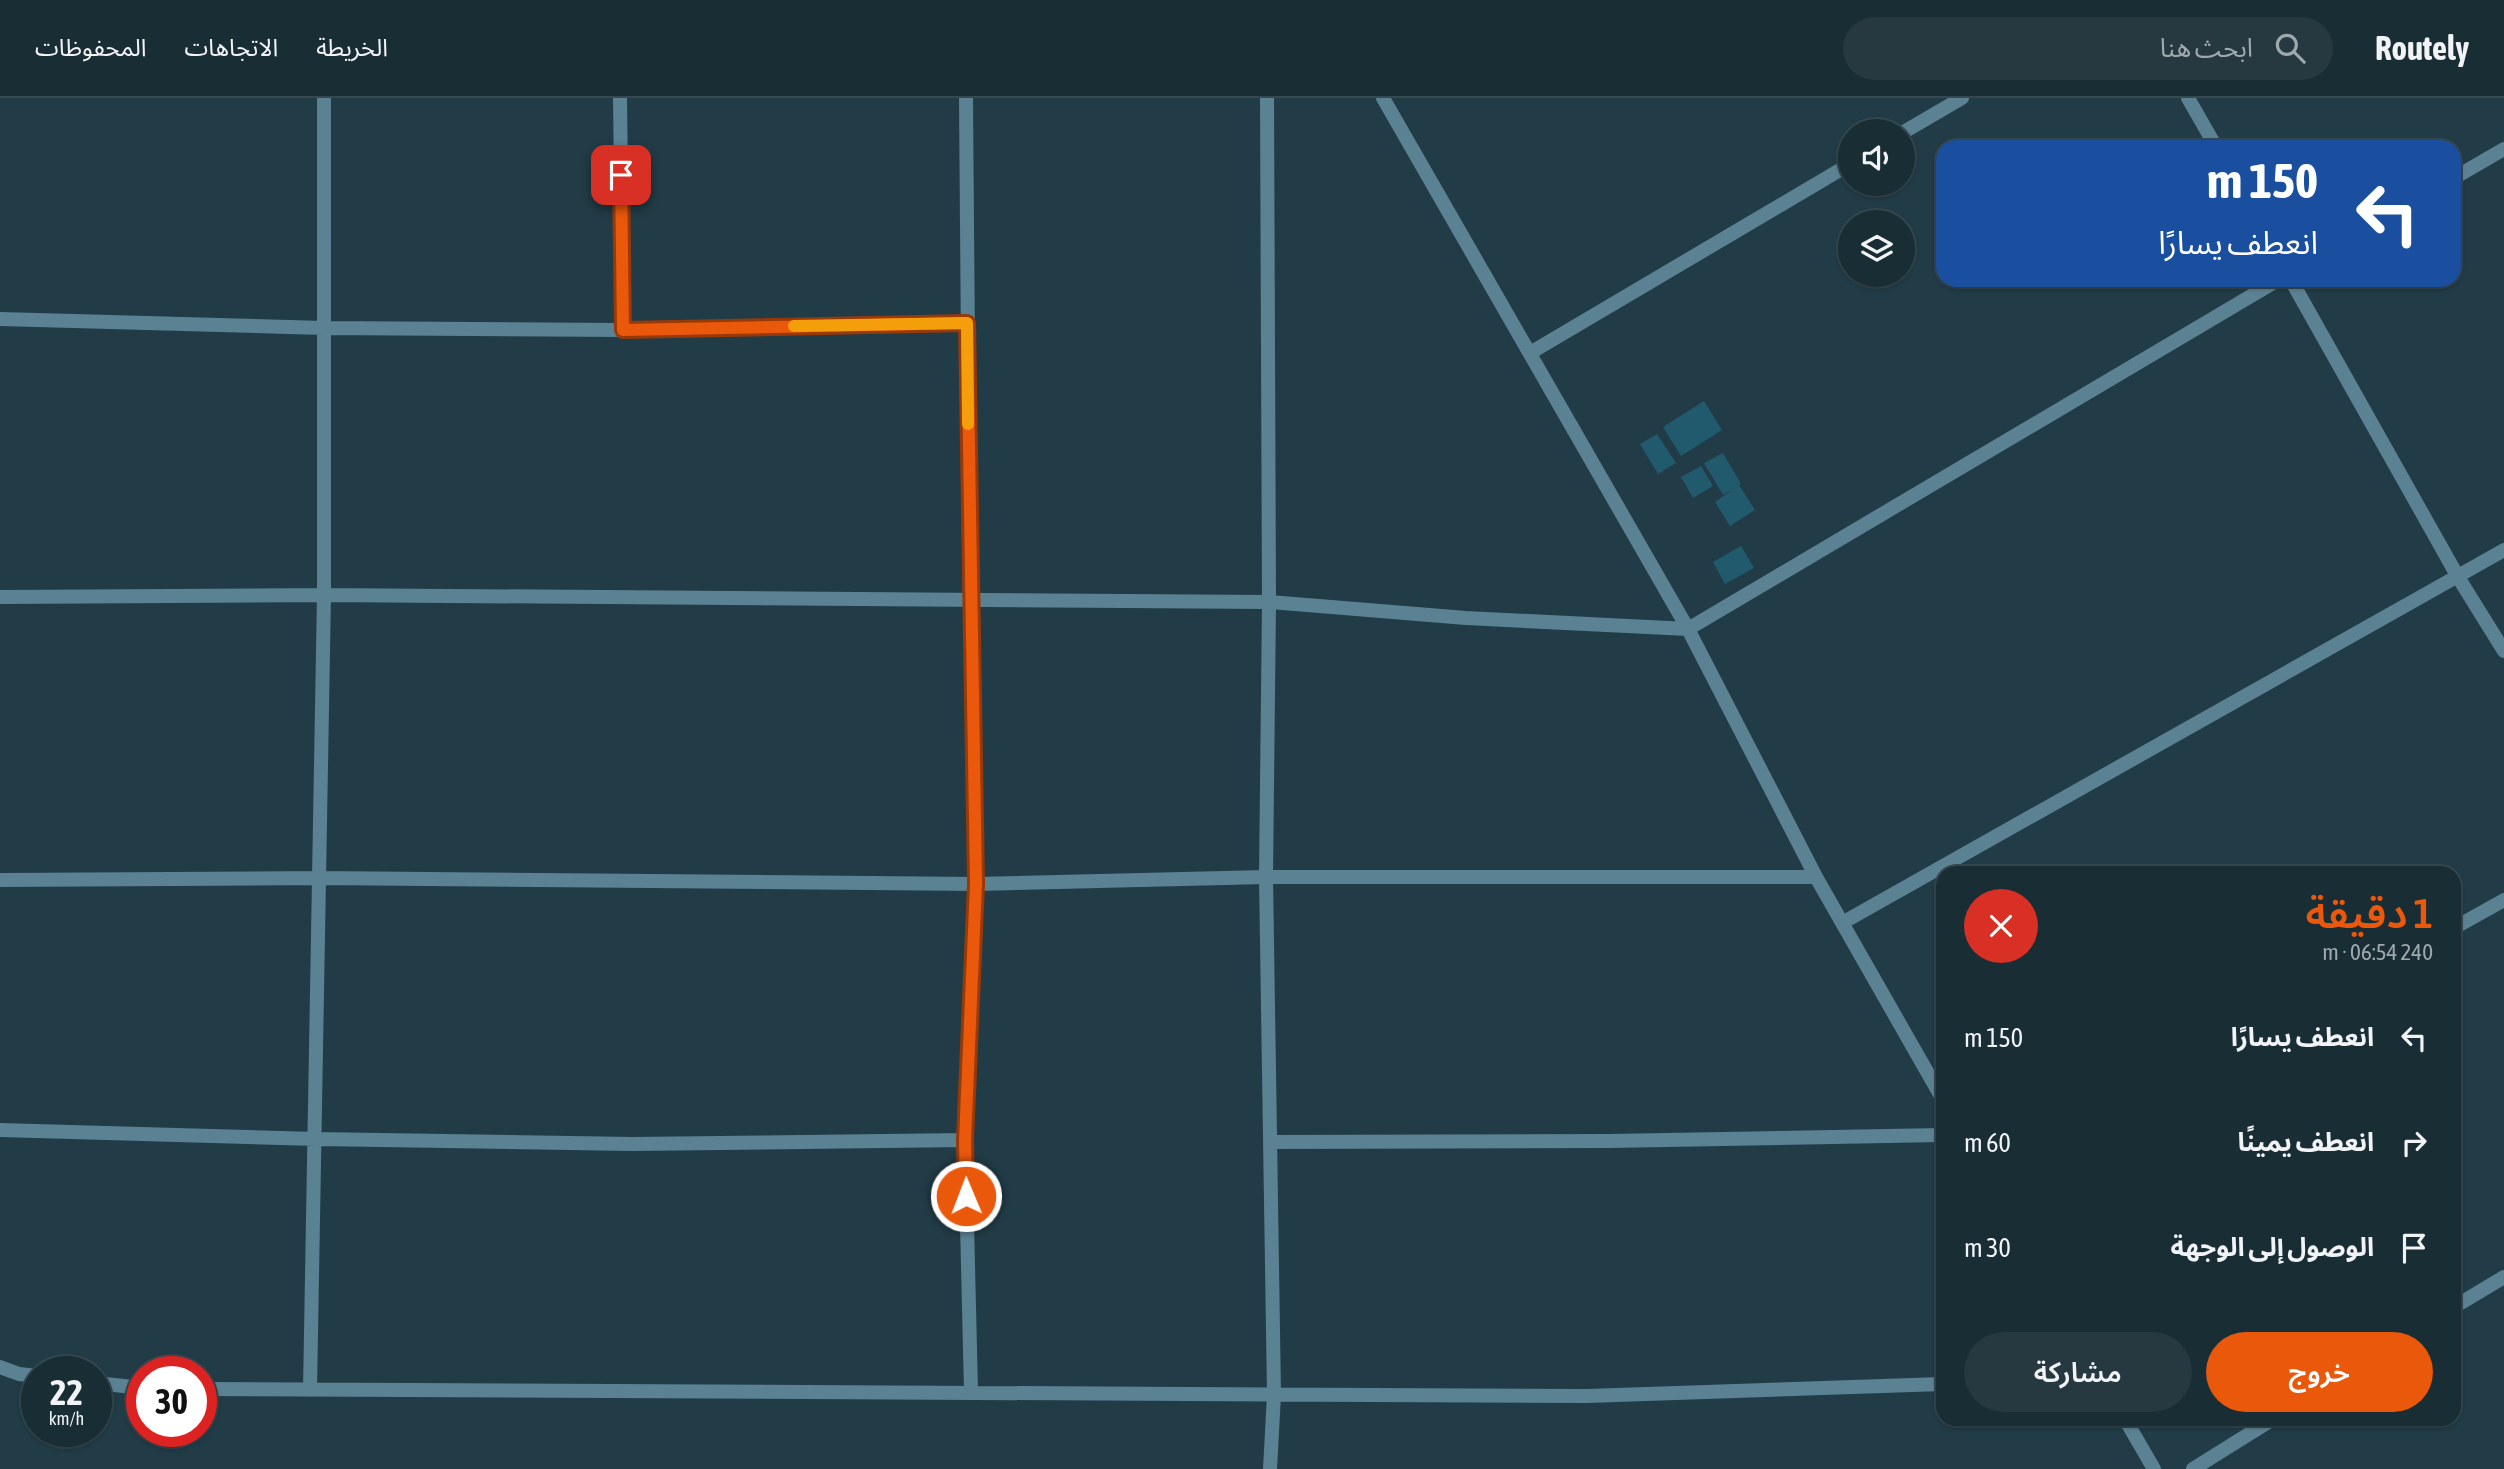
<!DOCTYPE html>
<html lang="ar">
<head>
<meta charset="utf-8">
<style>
	:root { --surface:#192d35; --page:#263941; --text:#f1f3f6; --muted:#9fa8ad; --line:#374950; --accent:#ea580c }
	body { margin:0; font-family:"Asap Condensed","Noto Sans Arabic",sans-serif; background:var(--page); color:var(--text); direction:rtl; height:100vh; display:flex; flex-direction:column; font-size:26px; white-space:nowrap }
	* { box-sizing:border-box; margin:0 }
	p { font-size:23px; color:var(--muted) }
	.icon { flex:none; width:38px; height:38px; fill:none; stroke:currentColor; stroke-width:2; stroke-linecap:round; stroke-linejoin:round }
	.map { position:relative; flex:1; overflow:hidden; direction:ltr }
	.side { position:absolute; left:1936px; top:768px; width:525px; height:560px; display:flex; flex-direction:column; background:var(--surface); border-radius:21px; box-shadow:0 2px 5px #0004,0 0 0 2px var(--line); direction:rtl }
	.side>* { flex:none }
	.guide { position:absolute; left:1936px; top:42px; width:525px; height:147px; border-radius:21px; box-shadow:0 2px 5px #0004,0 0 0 2px var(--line); direction:rtl; background:#1a4fa0; color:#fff; overflow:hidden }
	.controls { position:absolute; left:1838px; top:21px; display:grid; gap:14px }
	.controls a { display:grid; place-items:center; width:77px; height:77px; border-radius:50%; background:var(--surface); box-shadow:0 2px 5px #0004,0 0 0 2px var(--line); font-size:35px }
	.speed { position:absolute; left:21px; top:1258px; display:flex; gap:14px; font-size:35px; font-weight:700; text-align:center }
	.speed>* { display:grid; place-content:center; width:91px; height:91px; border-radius:50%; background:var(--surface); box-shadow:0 2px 5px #0004,0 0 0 2px var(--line); line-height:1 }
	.speed small { font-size:18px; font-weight:400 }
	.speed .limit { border:10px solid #d22; background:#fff; color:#111 }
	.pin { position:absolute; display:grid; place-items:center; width:60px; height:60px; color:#fff; margin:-30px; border-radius:14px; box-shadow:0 4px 10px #0006 }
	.me { position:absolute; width:77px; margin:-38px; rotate:359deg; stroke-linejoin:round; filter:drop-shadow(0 0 5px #0008) }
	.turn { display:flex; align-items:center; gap:24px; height:147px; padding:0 28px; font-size:32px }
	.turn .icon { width:91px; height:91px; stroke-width:2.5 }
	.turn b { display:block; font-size:49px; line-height:60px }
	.round { display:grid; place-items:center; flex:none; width:74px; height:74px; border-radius:37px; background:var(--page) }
	.overview { display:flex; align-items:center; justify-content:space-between; height:119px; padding:0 28px }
	h1 { font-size:42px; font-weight:600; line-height:52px; color:var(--accent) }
	.button { display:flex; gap:14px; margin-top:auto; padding:14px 28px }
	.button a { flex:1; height:80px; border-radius:42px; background:var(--accent); color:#fff; font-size:28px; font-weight:600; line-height:80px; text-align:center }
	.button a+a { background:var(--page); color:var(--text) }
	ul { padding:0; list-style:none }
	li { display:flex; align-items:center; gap:21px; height:105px; padding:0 28px }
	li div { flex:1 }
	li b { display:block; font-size:26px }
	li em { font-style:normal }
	header { display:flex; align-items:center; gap:42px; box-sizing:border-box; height:98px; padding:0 35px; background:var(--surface); border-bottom:2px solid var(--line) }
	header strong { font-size:33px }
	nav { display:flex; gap:38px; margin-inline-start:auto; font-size:24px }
	.search { width:490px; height:63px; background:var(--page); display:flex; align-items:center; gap:18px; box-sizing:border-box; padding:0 24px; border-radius:38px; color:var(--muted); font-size:26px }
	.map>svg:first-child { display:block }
	.building { fill:#21596d }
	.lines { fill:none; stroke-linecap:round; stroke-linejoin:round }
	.minor { stroke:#5b8293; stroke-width:14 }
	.route-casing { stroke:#983908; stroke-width:18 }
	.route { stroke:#ea580c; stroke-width:12 }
	.slow { stroke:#f59e0b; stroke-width:12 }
</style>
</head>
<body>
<header>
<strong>Routely</strong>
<div class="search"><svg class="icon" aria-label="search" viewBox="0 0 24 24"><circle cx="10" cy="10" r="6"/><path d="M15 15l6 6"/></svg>ابحث هنا</div>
<nav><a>الخريطة</a><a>الاتجاهات</a><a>المحفوظات</a></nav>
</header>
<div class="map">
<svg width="2504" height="1371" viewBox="0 0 2504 1371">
	<rect width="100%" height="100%" fill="#213c47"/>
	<path class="building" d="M1704,303L1722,332L1681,358L1663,329Z
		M1657,336L1676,365L1658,376L1640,346Z
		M1723,355L1741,386L1739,387L1755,412L1730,428L1715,404L1735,390L1723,397L1704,365Z
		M1701,368L1713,388L1693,400L1681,379Z
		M1741,448L1754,470L1725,486L1713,464Z"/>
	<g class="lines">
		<path class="minor" d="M620,0L623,232
			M966,0L970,503L976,786L965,1042L971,1293
			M1267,0L1269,504L1266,779L1274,1297L1270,1371
			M1383,0L1688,531L1816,779L1942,1000
			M2188,0L2216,49
			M1902,35L1962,0
			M2454,80L2504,51
			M2291,182L2458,479L2504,553
			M0,221L324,230L623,232L967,225
			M1530,255L1850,66
			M0,499L324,497L1269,504L1466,520L1688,531L2278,182
			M0,782L319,780L976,786L1266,779H1816
			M1842,825L2504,452
			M2454,830L2504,802
			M0,1032L316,1041L632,1046L965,1042
			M1271,1044L1609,1043L1942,1037
			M2454,1209L2504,1179
			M0,1269L19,1276L37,1278
			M96,1285L142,1290
			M201,1291L1587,1298L1942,1286
			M310,1292L324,497V0
			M2125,1321L2154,1371
			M2193,1371L2273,1321"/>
	</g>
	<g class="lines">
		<defs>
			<path id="route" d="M621,77L623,232L967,225L976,786L965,1042L966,1098"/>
		</defs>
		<use href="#route" class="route-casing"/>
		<use href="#route" class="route"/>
		<path class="slow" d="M794,228L967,225L968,326"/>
	</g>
</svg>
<div class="controls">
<a><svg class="icon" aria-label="sound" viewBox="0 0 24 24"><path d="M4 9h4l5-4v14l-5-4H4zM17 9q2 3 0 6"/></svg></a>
<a><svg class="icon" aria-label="layers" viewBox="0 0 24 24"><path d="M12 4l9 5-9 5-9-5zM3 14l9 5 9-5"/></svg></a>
</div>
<div class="speed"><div>22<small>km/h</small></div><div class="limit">30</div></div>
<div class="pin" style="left:621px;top:77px;background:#d93025"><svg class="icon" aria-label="arrive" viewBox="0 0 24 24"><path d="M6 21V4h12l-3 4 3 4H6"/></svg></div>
<svg class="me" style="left:966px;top:1098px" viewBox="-20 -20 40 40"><circle r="17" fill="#ea580c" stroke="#fff" stroke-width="3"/><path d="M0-11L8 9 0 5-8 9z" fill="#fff"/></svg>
<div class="guide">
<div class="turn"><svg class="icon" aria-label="left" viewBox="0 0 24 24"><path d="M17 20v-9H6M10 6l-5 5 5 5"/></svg><div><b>150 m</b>انعطف يسارًا</div></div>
</div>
<section class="side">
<div class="overview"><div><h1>1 دقيقة</h1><p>240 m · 06:54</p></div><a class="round" style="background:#d93025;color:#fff"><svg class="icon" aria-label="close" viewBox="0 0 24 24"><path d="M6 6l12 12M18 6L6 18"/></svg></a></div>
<ul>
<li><svg class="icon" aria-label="left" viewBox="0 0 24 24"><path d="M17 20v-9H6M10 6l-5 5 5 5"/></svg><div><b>انعطف يسارًا</b></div><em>150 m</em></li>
<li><svg class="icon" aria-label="right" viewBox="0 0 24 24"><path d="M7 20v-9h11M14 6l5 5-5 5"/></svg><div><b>انعطف يمينًا</b></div><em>60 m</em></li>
<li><svg class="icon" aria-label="arrive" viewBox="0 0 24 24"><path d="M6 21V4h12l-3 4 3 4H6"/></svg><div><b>الوصول إلى الوجهة</b></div><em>30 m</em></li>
</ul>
<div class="button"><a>خروج</a><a>مشاركة</a></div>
</section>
</div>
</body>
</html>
